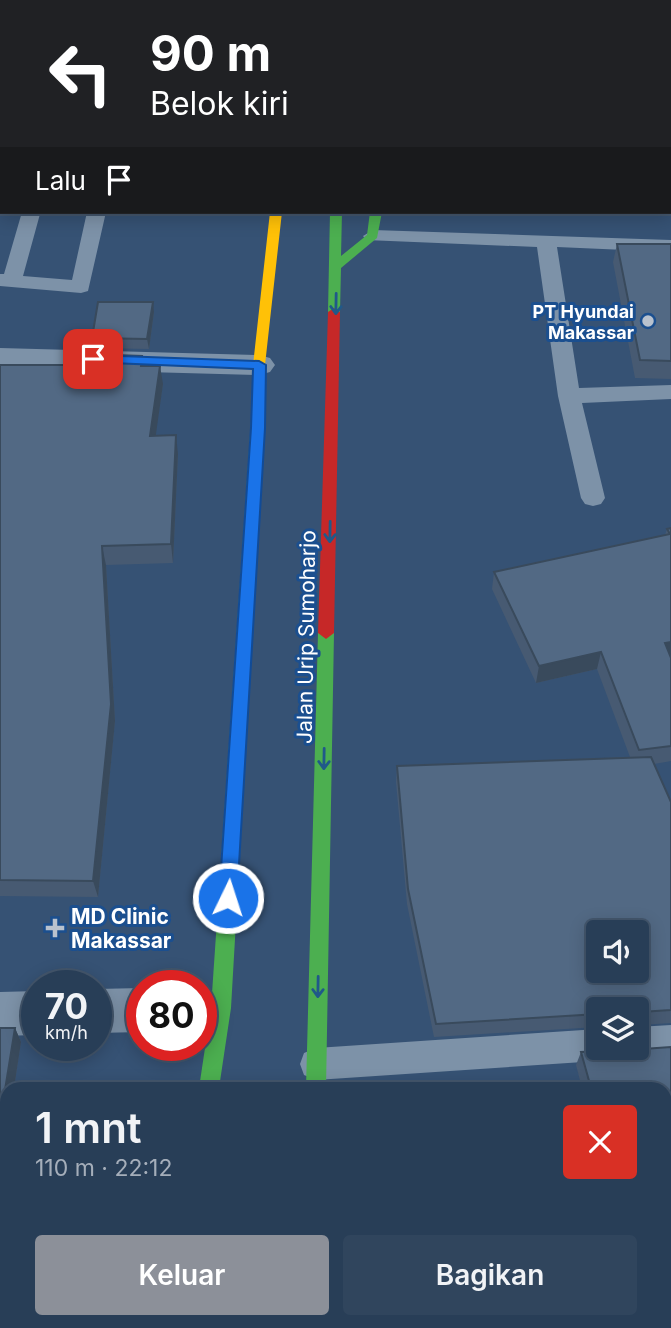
<!DOCTYPE html>
<html lang="id">
<head>
<meta charset="utf-8">
<style>
	:root { --surface:#283e57; --page:#30455d; --text:#f1f3f6; --muted:#a5aeba; --line:#44576d; --accent:#8c9099 }
	body { margin:0; font-family:Inter,sans-serif; background:var(--page); color:var(--text); height:100vh; display:flex; flex-direction:column; font-size:26px; white-space:nowrap }
	* { box-sizing:border-box; margin:0 }
	p { font-size:23px; color:var(--muted) }
	.icon { flex:none; width:38px; height:38px; fill:none; stroke:currentColor; stroke-width:2; stroke-linecap:round; stroke-linejoin:round }
	.map { position:relative; flex:1; overflow:hidden }
	.sheet { position:absolute; left:0px; top:1082px; width:672px; height:247px; display:flex; flex-direction:column; background:var(--surface); border-radius:21px 21px 0 0; box-shadow:0 4px 18px #0003,0 0 0 2px var(--line) }
	.sheet>* { flex:none }
	.guide { position:absolute; left:0px; top:0px; width:672px; height:214px; box-shadow:0 4px 18px #0003,0 0 0 2px var(--line); background:#202124; color:#fff; overflow:hidden }
	.buttons { position:absolute; left:586px; top:920px; display:grid; gap:14px }
	.buttons a { display:grid; place-items:center; width:63px; height:63px; border-radius:7px; background:var(--surface); box-shadow:0 4px 18px #0003,0 0 0 2px var(--line); font-size:35px }
	.speed { position:absolute; left:21px; top:970px; display:flex; gap:14px; font-size:35px; font-weight:700; text-align:center }
	.speed>* { display:grid; place-content:center; width:91px; height:91px; border-radius:50%; background:var(--surface); box-shadow:0 4px 18px #0003,0 0 0 2px var(--line); line-height:1 }
	.speed small { font-size:18px; font-weight:400 }
	.speed .limit { border:10px solid #d22; background:#fff; color:#111 }
	.pin { position:absolute; display:grid; place-items:center; width:60px; height:60px; color:#fff; margin:-30px; border-radius:14px; box-shadow:0 4px 10px #0006 }
	.me { position:absolute; width:77px; margin:-38px; rotate:4deg; stroke-linejoin:round; filter:drop-shadow(0 0 5px #0008) }
	.turn { display:flex; align-items:center; gap:24px; height:147px; padding:0 35px; font-size:32px }
	.turn .icon { width:91px; height:91px; stroke-width:2.5 }
	.turn b { display:block; font-size:49px; line-height:60px }
	.then { display:flex; align-items:center; height:66px; padding:0 35px; background:#0003; gap:14px; font-size:26px }
	.round { display:grid; place-items:center; flex:none; width:74px; height:74px; border-radius:7px; background:var(--page) }
	.summary { display:flex; align-items:center; justify-content:space-between; height:119px; padding:0 35px }
	h1 { font-size:42px; font-weight:600; line-height:52px }
	.action { display:flex; gap:14px; margin-top:auto; padding:14px 35px }
	.action a { flex:1; height:80px; border-radius:7px; background:var(--accent); color:#fff; font-size:28px; font-weight:600; line-height:80px; text-align:center }
	.action a+a { background:var(--page); color:var(--text) }
	.map>svg:first-child { display:block }
	.lines { fill:none; stroke-linecap:round; stroke-linejoin:round }
	.lane { fill:#7d92a8; fill-rule:evenodd }
	.street { fill:#7d92a8; fill-rule:evenodd }
	.fast { fill:#4caf50; fill-rule:evenodd }
	.slow { fill:#ffc107; fill-rule:evenodd }
	.jam { fill:#c62828; fill-rule:evenodd }
	.wall { fill:#475a72 }
	.shaded-wall { fill:#394a5c }
	.building { fill:#526984; stroke:#394a5c; stroke-width:2; fill-rule:evenodd }
	.oneway { stroke:#205989 }
	.route { fill:#1a73e8; stroke:#114b97; stroke-width:2 }
	.poi-dot { fill:#b9c2ce; stroke:#1b4f8f; stroke-width:2.5 }
	.labels { text-anchor:middle; dominant-baseline:central; stroke-width:6; stroke-linejoin:round; paint-order:stroke }
	.far-poi-label { font-size:18px; font-weight:bold; fill:#fff; stroke:#1b4f8f; text-anchor:end }
	.street-label { font-size:21px; fill:#fff; stroke:#1b4f8f }
	.poi-label { font-size:21px; font-weight:bold; fill:#fff; stroke:#1b4f8f; text-anchor:start }
</style>
</head>
<body>
<div class="map">
<svg width="671" height="1328" viewBox="0 0 671 1328">
	<rect width="100%" height="100%" fill="#365274"/>
	<g class="lines">
		<path class="lane" d="M0,56H2V66H0Z
			M0,77H2V87H0Z
			M22,212L40,214L23,276L72,280L87,212H106L88,291L81,293L0,286V274H4Z
			M373,230L671,240V252L557,247L579,388L671,385V399L582,403L605,498L601,504L593,506L585,504L581,498L558,396L537,247L366,240L363,236Z
			M671,1025V1057L637,1059L626,1054L623,1048H637V1027Z
			M598,1029V1048H613L609,1056L598,1061L316,1080L304,1075L300,1064L304,1053L316,1048Z
			M671,1219V1255L665,1257V1221Z"/>
		<path class="street" d="M0,348L259,355L270,358L275,365L270,372L259,375L0,368Z
			M142,988V1032L96,1033V989Z
			M37,991V1035L0,1036V992Z"/>
		<path class="fast" d="M242,0H252V2H242Z
			M283,0H293V2H283Z
			M329,0H339V2H329Z
			M368,0H378V2H368Z
			M330,212H342L341,256L367,235L370,212H382L377,238L341,268L340,312L334,316L328,312Z
			M258,416L265,421L231,1008L219,1088H199L211,1008L251,421Z
			M326,627L334,633L326,1088H306L318,633Z
			M166,1321H188L187,1328H165Z"/>
		<path class="slow" d="M270,212H282L265,365V421L258,426L251,421L253,365Z
			M305,1321H327V1328H305Z"/>
		<path class="jam" d="M334,308L340,312L334,633L326,639L318,633L328,312Z"/>
	</g>
	<path class="wall" d="M0,0H188L187,2H2V30H0Z
		M617,244H671V379L635,378L613,262Z
		M154,312L149,349L94,348L92,338Z
		M0,365L143,366L163,384L155,436L178,454L173,563L106,565L115,721L98,897L0,896Z
		M671,528V761L654,764L671,802V1023L641,1025V1032L637,1040V1010H598V1027L434,1037L407,904L396,782L397,766L630,757L597,669L536,683L492,589L494,572L665,535L667,529Z
		M0,1028H15L21,1042L14,1088H7V1136L4,1154H7V1231L0,1230Z
		M671,1047V1176L665,1177V1088H582L576,1065L581,1052Z"/>
	<path class="shaded-wall" d="M2,162V196L0,202V169Z
		M153,302L154,312L149,349L147,339Z
		M160,366L163,384L153,455L150,436Z
		M176,435L178,454L173,563L171,544Z
		M102,546L106,565L115,721L98,897L93,881Z
		M671,642V658L665,643Z
		M601,652L597,669L536,683L539,666Z
		M15,1028L21,1042L14,1088H7V1136L3,1165L0,1161V1121Z"/>
	<path class="building" d="M0,0H185V2H2V12H0Z
		M414,0H671V159L670,2H414Z
		M1,114H2V162L0,169Z
		M617,244H671V361L640,360Z
		M98,302H153L147,339L92,338Z
		M86,354L142,356L141,366H160L150,436L176,435L171,544L102,546L111,704L93,881L0,880V365H84Z
		M671,528V642L665,643L671,658V746L639,750L601,652L539,666L494,572L670,534L667,529Z
		M651,757L671,802V1010L641,1012V1032H637V1010H598V1014L436,1024L408,889L397,766ZM598,933H637V971H598Z
		M0,1028H15L0,1121Z
		M637,1046L643,1049L671,1047V1166L665,1167V1088H591L581,1052L604,1051L609,1048H637Z
		M0,1153L7,1154V1221L0,1220Z"/>
	<defs><path id="oneway-shaft" d="M-6 0H5M1.5-3L5.5 0L1.5 3" fill="none" stroke-width="1.6" stroke-linecap="round" stroke-linejoin="round" transform="scale(1.75)"/></defs>
	<g class="oneway">
		<use href="#oneway-shaft" transform="translate(336 304) rotate(91)"/>
		<use href="#oneway-shaft" transform="translate(330 532) rotate(91)"/>
		<use href="#oneway-shaft" transform="translate(324 759) rotate(91)"/>
		<use href="#oneway-shaft" transform="translate(318 987) rotate(91)"/>
	</g>
	<path class="route" d="M93,355L259,361L266,365L265,428L237,898L234,903L228,906L221,903L219,898L251,428L253,369L88,362L86,359Z"/>
	<g class="poi-dot">
		<circle cx="648" cy="321" r="7"/>
		<path d="M51.5 917.5h7v7h7v7h-7v7h-7v-7h-7v-7h7z"/>
	</g>
	<g class="labels">
		<g class="far-poi-label">
			<text x="634" y="311">PT Hyundai<tspan x="634" dy="21">Makassar</tspan></text>
		</g>
		<g class="street-label">
			<text transform="translate(306 637) rotate(-89)">Jalan Urip Sumoharjo</text>
		</g>
		<g class="poi-label">
			<text x="71" y="916">MD Clinic<tspan x="71" dy="24">Makassar</tspan></text>
		</g>
	</g>
</svg>
<div class="buttons">
<a><svg class="icon" aria-label="sound" viewBox="0 0 24 24"><path d="M4 9h4l5-4v14l-5-4H4zM17 9q2 3 0 6"/></svg></a>
<a><svg class="icon" aria-label="layers" viewBox="0 0 24 24"><path d="M12 4l9 5-9 5-9-5zM3 14l9 5 9-5"/></svg></a>
</div>
<div class="speed"><div>70<small>km/h</small></div><div class="limit">80</div></div>
<div class="pin" style="left:93px;top:359px;background:#d93025"><svg class="icon" aria-label="arrive" viewBox="0 0 24 24"><path d="M6 21V4h12l-3 4 3 4H6"/></svg></div>
<svg class="me" style="left:228px;top:898px" viewBox="-20 -20 40 40"><circle r="17" fill="#1a73e8" stroke="#fff" stroke-width="3"/><path d="M0-11L8 9 0 5-8 9z" fill="#fff"/></svg>
<div class="guide">
<div class="turn"><svg class="icon" aria-label="left" viewBox="0 0 24 24"><path d="M17 20v-9H6M10 6l-5 5 5 5"/></svg><div><b>90 m</b>Belok kiri</div></div>
<div class="then">Lalu<svg class="icon" aria-label="arrive" viewBox="0 0 24 24"><path d="M6 21V4h12l-3 4 3 4H6"/></svg></div>
</div>
<section class="sheet">
<div class="summary"><div><h1>1 mnt</h1><p>110 m · 22:12</p></div><a class="round" style="background:#d93025;color:#fff"><svg class="icon" aria-label="close" viewBox="0 0 24 24"><path d="M6 6l12 12M18 6L6 18"/></svg></a></div>
<div class="action"><a>Keluar</a><a>Bagikan</a></div>
</section>
</div>
</body>
</html>
